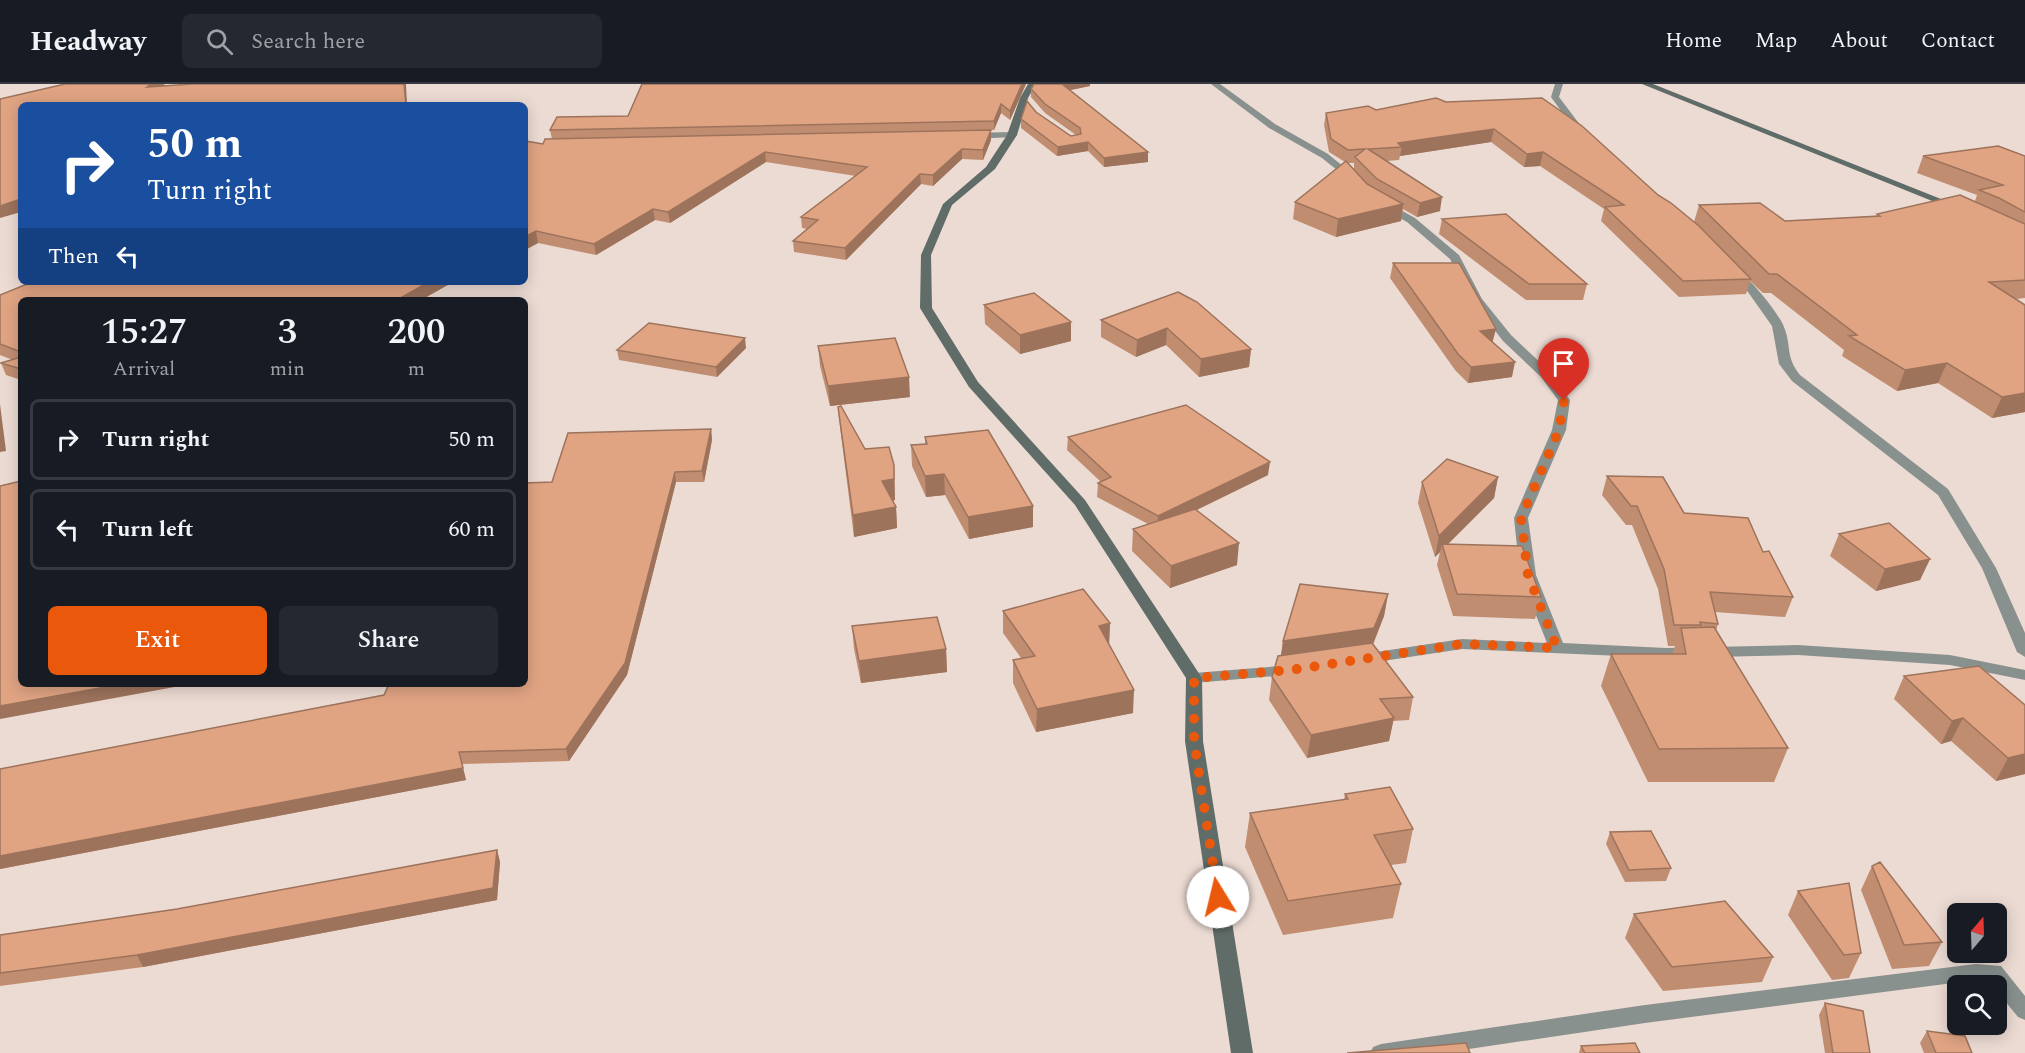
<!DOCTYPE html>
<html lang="en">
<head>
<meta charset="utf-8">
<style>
	:root { --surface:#171b24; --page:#242831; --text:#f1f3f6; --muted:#9ea1a6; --line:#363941; --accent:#ea580c }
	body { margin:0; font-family:Spectral,serif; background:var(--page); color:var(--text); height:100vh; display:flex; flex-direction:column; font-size:22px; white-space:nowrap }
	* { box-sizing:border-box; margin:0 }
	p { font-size:20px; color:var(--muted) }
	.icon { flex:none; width:33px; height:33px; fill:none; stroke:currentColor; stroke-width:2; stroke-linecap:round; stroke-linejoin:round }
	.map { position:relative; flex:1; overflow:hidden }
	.panel { position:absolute; left:18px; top:213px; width:510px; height:390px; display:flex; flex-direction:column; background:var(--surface); border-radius:9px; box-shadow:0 3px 15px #0003 }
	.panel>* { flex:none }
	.banner { position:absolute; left:18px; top:18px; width:510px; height:183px; border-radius:9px; box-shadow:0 3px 15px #0003; background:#1a4fa0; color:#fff; overflow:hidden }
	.needle { width:39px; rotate:19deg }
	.controls { position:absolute; left:1947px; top:819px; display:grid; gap:12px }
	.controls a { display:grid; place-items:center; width:60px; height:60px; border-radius:9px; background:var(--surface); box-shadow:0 3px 15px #0003; font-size:30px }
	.pin { position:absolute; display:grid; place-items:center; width:51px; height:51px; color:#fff; margin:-62px -26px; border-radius:50% 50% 50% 0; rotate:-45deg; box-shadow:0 0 6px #0007 }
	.pin .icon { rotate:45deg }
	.me { position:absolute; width:66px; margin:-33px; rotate:351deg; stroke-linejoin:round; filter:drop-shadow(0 0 4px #0008) }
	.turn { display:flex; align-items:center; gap:21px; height:126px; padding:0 30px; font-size:27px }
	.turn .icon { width:78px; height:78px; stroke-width:2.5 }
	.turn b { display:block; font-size:42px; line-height:51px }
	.then { display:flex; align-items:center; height:57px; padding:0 30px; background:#0003; gap:12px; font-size:22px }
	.eta { display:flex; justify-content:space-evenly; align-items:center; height:102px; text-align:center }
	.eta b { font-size:36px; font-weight:600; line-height:42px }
	.action { display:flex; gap:12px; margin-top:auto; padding:12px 30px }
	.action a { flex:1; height:69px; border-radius:9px; background:var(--accent); color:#fff; font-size:24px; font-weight:600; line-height:69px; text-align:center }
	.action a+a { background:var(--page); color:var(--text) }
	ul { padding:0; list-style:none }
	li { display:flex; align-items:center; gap:18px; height:81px; margin:0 12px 9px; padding:0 18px; border:3px solid var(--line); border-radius:9px }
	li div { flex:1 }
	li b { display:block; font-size:22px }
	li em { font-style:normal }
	header { display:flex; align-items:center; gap:36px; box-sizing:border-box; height:84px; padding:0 30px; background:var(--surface); border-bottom:2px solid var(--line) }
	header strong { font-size:28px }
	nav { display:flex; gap:33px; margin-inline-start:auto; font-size:21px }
	.search { width:420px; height:54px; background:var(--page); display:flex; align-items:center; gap:15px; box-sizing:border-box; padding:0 21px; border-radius:9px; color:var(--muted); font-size:22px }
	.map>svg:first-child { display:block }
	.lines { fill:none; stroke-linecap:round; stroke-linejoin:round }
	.street { fill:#89918f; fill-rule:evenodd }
	.secondary { fill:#606c68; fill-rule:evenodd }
	.wall { fill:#c18d71; fill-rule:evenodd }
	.shaded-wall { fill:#9d735c }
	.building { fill:#e0a483; stroke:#9d735c; stroke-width:1.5 }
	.route { stroke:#ea580c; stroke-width:10; stroke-dasharray:0 18 }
</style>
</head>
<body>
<header>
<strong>Headway</strong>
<div class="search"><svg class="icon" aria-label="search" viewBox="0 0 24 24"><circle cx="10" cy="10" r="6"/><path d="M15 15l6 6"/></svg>Search here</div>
<nav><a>Home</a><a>Map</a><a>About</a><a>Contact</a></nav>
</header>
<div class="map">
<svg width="2025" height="969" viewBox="0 0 2025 969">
	<rect width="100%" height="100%" fill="#ecdbd3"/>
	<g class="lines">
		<path class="street" d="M1211,0H1220L1275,40L1328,70L1360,96L1352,98L1322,74L1269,44Z
			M1555,0H1563L1559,13L1587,50L1585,52H1579L1551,13Z
			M1012,48L1017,51L1015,53L970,55L965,52L970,49Z
			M1380,119H1388L1415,134L1459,171L1482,215L1511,251L1549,287L1570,316L1566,346L1528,434L1536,491L1563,559L1666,564L1798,561L1950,571L2025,586V596L1950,581L1798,571L1666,574L1462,565L1363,580L1357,579L1355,575L1357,571L1363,570L1462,555L1547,559L1520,491L1514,434L1552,346L1558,316L1541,293L1503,257L1473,218L1450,175L1407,138L1380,123Z
			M1735,186C1748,190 1779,230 1784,243C1792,263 1785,272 1800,291L1948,405L1996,484L2025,549V573L2017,568L1982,484L1938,411L1792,297L1779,280L1772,242L1748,208L1730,189Z
			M1292,581L1298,582L1300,586L1298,590L1194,599L1188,598L1186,594L1188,590L1194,589Z
			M1976,880L2001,882L2025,912V936L2018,933L1996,906V902H1993L1989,896H1976L1645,939L1442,969H1370L1373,963L1381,960L1645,921Z"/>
		<path class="secondary" d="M1028,0H1036L1028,14L1017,51L995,85L952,121L931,171L932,224L978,298L1085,416L1202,594L1203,657L1253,969H1231L1185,657L1186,594L1075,421L969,303L920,224L921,171L943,120L986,83L1007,51L1020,14Z
			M1642,0H1653L1961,123L1952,125Z"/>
	</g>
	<path class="wall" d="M642,0H1026L1010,36L1001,29L994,46H991V56L983,76L962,75L933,102L921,100L846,176L794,168L793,157L807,145L802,144L801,133L856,92L766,78L670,139L655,136L596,171L538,159L525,166V57L543,60L552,55L550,46L628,32Z
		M1034,0H1090V2L1070,6L1148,68V78L1104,83L1088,67L1057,72L1021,44V35L1036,28L1071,52L1076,51L1045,29L1031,13V5Z
		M1436,14L1658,111L1694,138L1699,121L1785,137L1876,132L1877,130L1975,117L1977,111L1917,89L1923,72H2025V214L2016,215L2025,328L1992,334L1938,299L1897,307L1842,272L1844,266L1771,209H1763L1750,197L1746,210L1679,213L1601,137L1604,125L1540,82L1524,83L1491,58L1400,72L1399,76L1387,77L1440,127L1417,133L1403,125L1401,137L1336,153L1293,135L1295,118L1345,78L1329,68L1324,41L1326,29L1376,26ZM1348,79H1354V85Z
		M1442,135L1587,200L1583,216H1526L1439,150Z
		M1393,179L1493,258L1512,293L1468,299L1455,286L1390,194Z
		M32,198H453L421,216H21V296L6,291L1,279L13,276L0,271V211Z
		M1178,208L1251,265L1249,283L1199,293L1166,261L1136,273L1101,253V236Z
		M984,221L1071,238V257L1020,270L985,240Z
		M818,262L910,313L830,322L820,282Z
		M746,264L717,293L619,276L617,266Z
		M838,323L865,365L894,381L895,416L893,417L896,423L897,444L854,453L840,343Z
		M711,345L712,356L704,398H676L627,591L569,677L462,680L466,696L0,785V685L384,611L552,398Z
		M925,353L1033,443L969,455L945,411L926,413L912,382L911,361L925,360Z
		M1068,353L1268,391L1197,426L1237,481L1170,504L1132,467L1133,445L1148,440L1097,413L1098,399L1101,398L1067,366Z
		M1607,392L1763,468L1793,513L1785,533L1715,528L1718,540L1716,547L1788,664L1774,698H1648L1601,602L1611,570H1672L1675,562H1668L1658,505L1632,441H1626L1602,411Z
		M1498,393L1494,414L1448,460L1541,513L1535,535L1453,532L1437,481L1440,468L1435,473L1418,419L1422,398Z
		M1839,450L1930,475L1920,496L1876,507L1830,472Z
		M1388,510L1384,532L1373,561L1413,613L1409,636L1393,637L1389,657L1307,674L1269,616L1272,593L1281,571L1283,557Z
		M1003,527L1110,539L1109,561L1133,629L1036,648L1013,599V576L1021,574L1003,549Z
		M852,542L946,565L947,588L861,599L854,565Z
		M1904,592L2025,621V690L1996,697L1951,657L1941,660L1894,615Z
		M1345,710L1413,745L1406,779L1391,781L1401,800L1393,834L1283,851L1245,763L1250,729L1344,716Z
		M1610,748L1671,784L1666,797L1625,798L1606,760Z
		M497,766L500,778L497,816L143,883L0,902V851L177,825Z
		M1872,782L1942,858L1929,882L1892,885L1861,806Z
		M1798,807L1861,869L1849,894L1832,896L1788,831Z
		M1634,830L1773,873L1762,898L1663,907L1625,854Z
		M1825,919L1870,969H1825L1819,931Z
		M1927,947L1972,969H1924L1920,959Z
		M1581,962L1640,969H1579Z"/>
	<path class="shaded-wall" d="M151,0H165L150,13L147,3Z
		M404,0H406L407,21H406Z
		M1022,0H1026L1010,36V27Z
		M1061,0H1090V2L1061,8Z
		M1001,20V29L994,46V37Z
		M1494,45L1491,58L1400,72L1402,63L1398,59Z
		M991,46V56L983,76V66Z
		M1088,58V67L1057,72L1058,63Z
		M962,65V75L933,102V91Z
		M765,68L766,78L670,139L668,128Z
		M1148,68V78L1104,83V74Z
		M1543,68L1540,82L1524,83L1527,70Z
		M920,90L921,100L846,176L845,164Z
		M1442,113L1440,127L1417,133L1420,119Z
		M21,115V128L0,134V122Z
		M1403,120L1401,137L1336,153L1338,135Z
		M653,125L655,136L596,171L594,160Z
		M536,147L538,159L525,166V153Z
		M429,198H453L421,216H397Z
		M1071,238V257L1020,270V251Z
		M1167,244L1166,261L1136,273L1137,256Z
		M1496,245L1492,260L1480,247Z
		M745,254L746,264L717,293L716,283Z
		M1251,265L1249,283L1199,293L1201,275Z
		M1515,278L1512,293L1468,299L1471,283Z
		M1947,279L1938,299L1897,307L1905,286Z
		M909,293L910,313L830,322L828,302Z
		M2025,309V328L1992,334L2002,313Z
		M0,320L6,367L0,368Z
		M711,345L712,356L704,398L702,387Z
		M1270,378L1268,391L1157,445L1158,432Z
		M894,381L895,416L883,418L882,397Z
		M675,388L676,398L627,591L569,677L566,665Z
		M944,390L945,411L926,413L925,392Z
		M1498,393L1494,414L1443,465L1442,460L1440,468L1435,473L1439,452Z
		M1033,422V443L969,455L968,433Z
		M896,423L897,444L854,453L853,431Z
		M1239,459L1237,481L1170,504L1171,482Z
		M1930,475L1920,496L1876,507L1885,485Z
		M1388,510L1384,532L1370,567L1280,580L1283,557Z
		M1110,539L1109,561L1099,542Z
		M946,565L947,588L861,599L859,577Z
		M122,600H191L0,635V622Z
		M1134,606L1133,629L1036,648L1037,625Z
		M1394,634L1389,657L1307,674L1311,651Z
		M1963,634L1951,657L1941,660L1952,637Z
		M459,668L466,696L0,785V772Z
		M2025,670V690L1996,697L2008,674Z
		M497,766L500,778L497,816L143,883L137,871Z"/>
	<path class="building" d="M65,0H151L147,3L192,0H404L406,21H21V115L0,122V15Z
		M642,0H1022L1010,27L1001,20L994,37L550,46L557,33L628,32Z
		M1034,0H1062L1148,68L1104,74L1088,58L1058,63L1021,35L1027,17L1036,28L1071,52L1081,50L1080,44L1045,20L1031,5Z
		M1436,14L1446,18L1542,14L1582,42L1658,111L1671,119L1699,142L1751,195L1683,197L1605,123L1624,121L1543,68L1527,70L1494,45L1398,59L1402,63L1368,65L1442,113L1420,119L1377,95L1355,73L1365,65L1348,66L1331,55L1326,29L1368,22L1376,26Z
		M991,46L983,66L962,65L933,91L920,90L845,164L793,157L818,136L801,133L867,83L765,68L668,128L653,125L594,160L536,147L525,153V57L543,60L545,55Z
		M1998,62L2025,72V128L1999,114L1979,106L2003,101L1923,72Z
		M1346,77L1367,100L1403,120L1338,135L1295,118Z
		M1960,111L2025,140V196L1989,198L2025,221V309L2002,313L1947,279L1905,286L1849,252L1857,251L1777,190H1769L1699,121L1760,119L1785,137L1880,132L1877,130Z
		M1506,130L1587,200H1529L1442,135Z
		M1393,179H1459L1496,245L1480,247L1515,278L1471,283L1458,270Z
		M32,198H429L397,216H21V268L0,260V211Z
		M1178,208L1197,218L1251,265L1201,275L1167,244L1137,256L1101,236Z
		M1034,209L1071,238L1020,251L984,221Z
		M649,239L745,254L716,283L617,266Z
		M895,254L909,293L828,302L818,262Z
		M21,273V285L1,279Z
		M1186,321L1270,378L1158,432L1098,399L1111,393L1068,353Z
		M841,322L865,365L889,363L894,381V395L882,397L896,423L853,431L838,323Z
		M711,345L702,387L675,388L625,579L566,665L459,668L463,684L0,772V685L384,611L389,600H525V399L552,398L568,349Z
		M988,346L1033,422L968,433L944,390L925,392L911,361L927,360L925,353Z
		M1447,375L1498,393L1439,452L1422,398Z
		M1607,392L1663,393L1684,429L1748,434L1763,468L1769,467L1793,513L1710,508L1718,540L1700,538L1701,541H1674L1664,485L1637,422H1631Z
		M21,397V600H122L0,622V402Z
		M1195,425L1239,459L1171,482L1133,445Z
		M1889,439L1930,475L1885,485L1839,450Z
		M1442,460L1522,462L1541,513L1457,510Z
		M1300,500L1388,510L1374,544L1283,557Z
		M1083,505L1110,539L1099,542L1134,606L1037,625L1013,576L1035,572L1003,527Z
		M937,533L946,565L859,577L852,542Z
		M1714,543L1788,664L1659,665L1611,570H1686L1681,544Z
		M1372,559L1413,613L1380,615L1394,634L1311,651L1272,593L1278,572Z
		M1979,582L2025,621V670L2008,674L1963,634L1952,637L1904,592Z
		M1390,703L1413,745L1374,751L1401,800L1288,817L1250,729L1348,715L1345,710Z
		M1651,747L1671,784L1629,786L1610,748Z
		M497,766L493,804L137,871L0,889V851L177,825Z
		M1880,778L1942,858L1904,861L1872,782Z
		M1849,799L1861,869L1844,871L1798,807Z
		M1725,817L1773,873L1672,883L1634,830Z
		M1825,919L1863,927L1870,969H1833Z
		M1927,947L1965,952L1972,969H1936Z
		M1466,959L1470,969H1347Z
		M1635,959L1640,969H1585L1581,962Z"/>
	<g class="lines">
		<path class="route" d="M1218,813L1194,657V594L1291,586L1462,560L1557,564L1528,491L1521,434L1559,346L1564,316"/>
	</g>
</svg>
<div class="controls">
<a><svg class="needle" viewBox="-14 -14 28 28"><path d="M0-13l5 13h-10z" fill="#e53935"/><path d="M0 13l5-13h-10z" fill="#9ea1a6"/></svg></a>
<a><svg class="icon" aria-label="search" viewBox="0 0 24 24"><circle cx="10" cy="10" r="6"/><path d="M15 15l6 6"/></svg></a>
</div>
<div class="pin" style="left:1564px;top:316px;background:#d93025"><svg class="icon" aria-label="arrive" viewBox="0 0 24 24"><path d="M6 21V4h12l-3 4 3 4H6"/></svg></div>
<svg class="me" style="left:1218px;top:813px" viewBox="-20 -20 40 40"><circle r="19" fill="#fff"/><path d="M0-13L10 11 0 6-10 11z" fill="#ea580c"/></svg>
<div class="banner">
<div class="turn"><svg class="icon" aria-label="right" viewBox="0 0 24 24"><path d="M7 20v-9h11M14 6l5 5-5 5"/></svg><div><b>50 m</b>Turn right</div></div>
<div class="then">Then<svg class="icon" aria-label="left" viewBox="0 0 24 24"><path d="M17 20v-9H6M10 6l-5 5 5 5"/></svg></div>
</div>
<section class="panel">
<div class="eta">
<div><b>15:27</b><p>Arrival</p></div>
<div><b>3</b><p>min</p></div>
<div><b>200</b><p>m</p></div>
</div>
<ul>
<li><svg class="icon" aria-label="right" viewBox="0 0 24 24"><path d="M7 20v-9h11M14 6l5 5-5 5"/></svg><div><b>Turn right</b></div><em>50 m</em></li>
<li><svg class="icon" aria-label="left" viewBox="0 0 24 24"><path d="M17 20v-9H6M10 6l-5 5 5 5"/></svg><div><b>Turn left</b></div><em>60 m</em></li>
</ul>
<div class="action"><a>Exit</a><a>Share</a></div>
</section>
</div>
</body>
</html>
